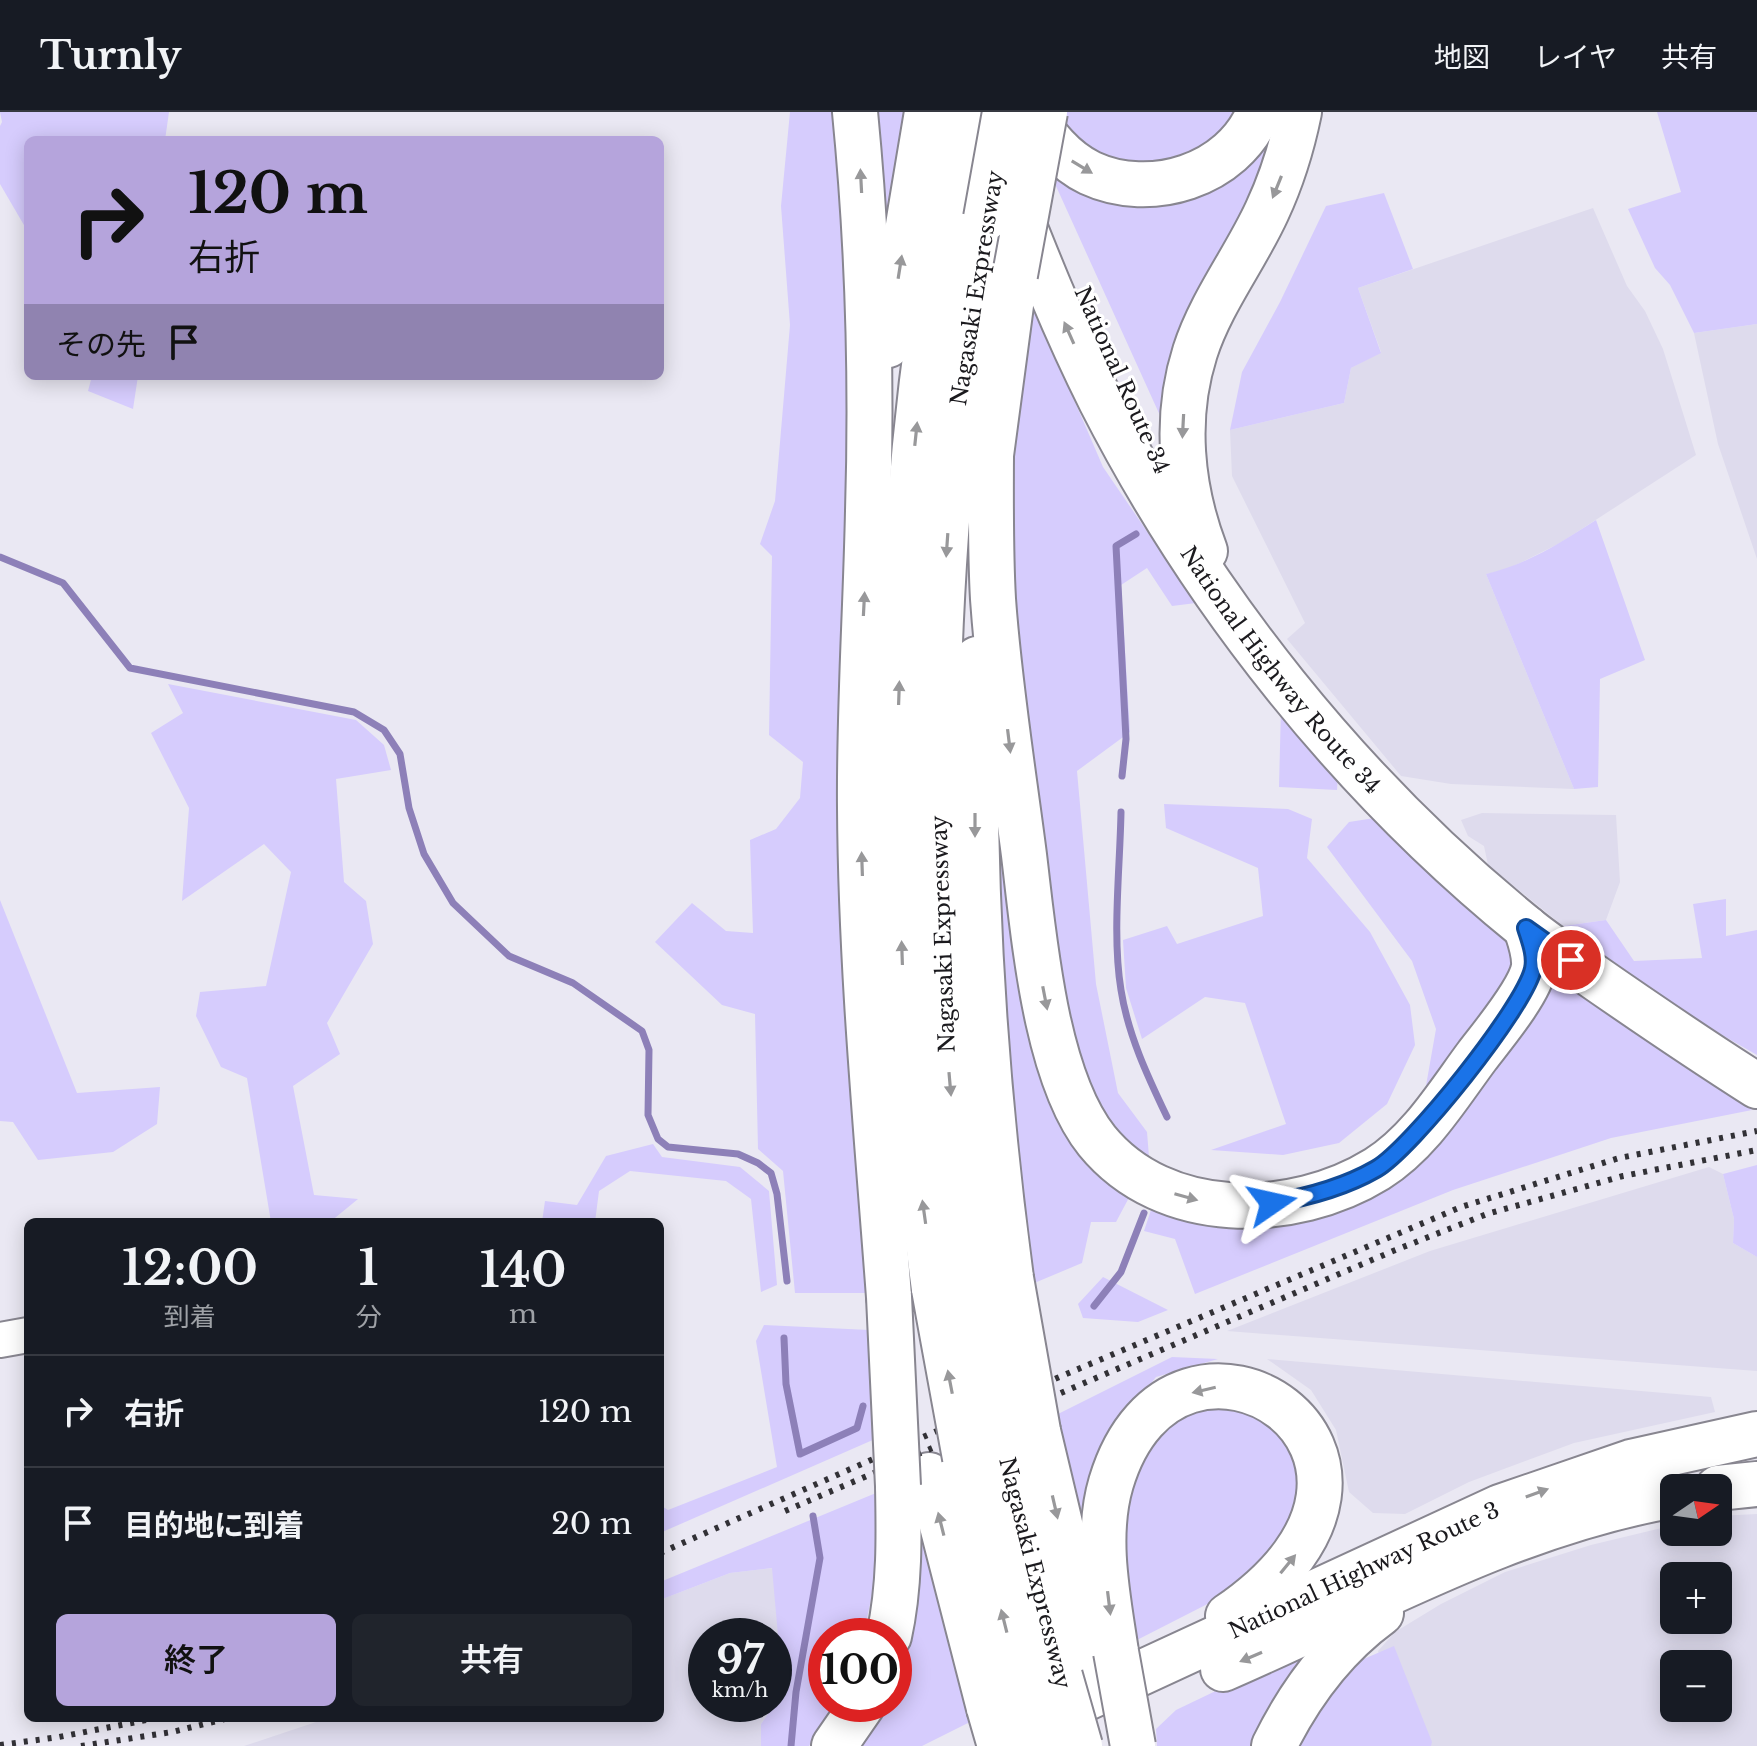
<!DOCTYPE html>
<html lang="ja">
<head>
<meta charset="utf-8">
<style>
	:root { --surface:#171b24; --page:#20242c; --text:#f1f3f6; --muted:#9ea1a6; --line:#363941; --accent:#b5a4dc }
	body { margin:0; font-family:"Libre Baskerville","Noto Sans JP",serif; background:var(--page); color:var(--text); height:100vh; display:flex; flex-direction:column; font-size:30px; white-space:nowrap }
	* { box-sizing:border-box; margin:0 }
	p { font-size:26px; color:var(--muted) }
	.icon { flex:none; width:44px; height:44px; fill:none; stroke:currentColor; stroke-width:2; stroke-linecap:round; stroke-linejoin:round }
	.map { position:relative; flex:1; overflow:hidden }
	.details { position:absolute; left:24px; top:1106px; width:640px; height:504px; display:flex; flex-direction:column; background:var(--surface); border-radius:12px; box-shadow:0 4px 20px #0003 }
	.details>* { flex:none }
	.banner { position:absolute; left:24px; top:24px; width:640px; height:244px; border-radius:12px; box-shadow:0 4px 20px #0003; background:#b5a4dc; color:#111; overflow:hidden }
	.needle { width:52px; rotate:77deg }
	.buttons { position:absolute; left:1660px; top:1362px; display:grid; gap:16px }
	.buttons a { display:grid; place-items:center; width:72px; height:72px; border-radius:12px; background:var(--surface); box-shadow:0 4px 20px #0003; font-size:40px }
	.speed { position:absolute; left:688px; top:1506px; display:flex; gap:16px; font-size:40px; font-weight:700; text-align:center }
	.speed>* { display:grid; place-content:center; width:104px; height:104px; border-radius:50%; background:var(--surface); box-shadow:0 4px 20px #0003; line-height:1 }
	.speed small { font-size:20px; font-weight:400 }
	.speed .limit { border:12px solid #d22; background:#fff; color:#111 }
	.pin { position:absolute; display:grid; place-items:center; width:68px; height:68px; color:#fff; margin:-34px; border:4px solid #fff; border-radius:50%; box-shadow:0 2px 8px #0007 }
	.me { position:absolute; width:88px; margin:-44px; rotate:79deg; stroke-linejoin:round; filter:drop-shadow(0 0 6px #0008) }
	.turn { display:flex; align-items:center; gap:28px; height:168px; padding:0 32px; font-size:36px }
	.turn .icon { width:104px; height:104px; stroke-width:2.5 }
	.turn b { display:block; font-size:56px; line-height:68px }
	.then { display:flex; align-items:center; height:76px; padding:0 32px; background:#0003; gap:16px; font-size:30px }
	.eta { display:flex; justify-content:space-evenly; align-items:center; height:136px; text-align:center }
	.eta b { font-size:48px; font-weight:600; line-height:56px }
	.action { display:flex; gap:16px; margin-top:auto; padding:16px 32px }
	.action a { flex:1; height:92px; border-radius:12px; background:var(--accent); color:#111; font-size:32px; font-weight:600; line-height:92px; text-align:center }
	.action a+a { background:var(--page); color:var(--text) }
	ul { padding:0; list-style:none }
	li { display:flex; align-items:center; gap:24px; height:112px; padding:0 32px; border-top:2px solid var(--line) }
	li div { flex:1 }
	li b { display:block; font-size:30px }
	li em { font-style:normal }
	header { display:flex; align-items:center; gap:48px; box-sizing:border-box; height:112px; padding:0 40px; background:var(--surface); border-bottom:2px solid var(--line) }
	header strong { font-size:38px }
	nav { display:flex; gap:44px; margin-inline-start:auto; font-size:28px }
	.map>svg:first-child { display:block }
	.built { fill:#dedbed; fill-rule:evenodd }
	.green { fill:#d6ccfd }
	.lines { fill:none; stroke-linecap:round; stroke-linejoin:round }
	.stream { stroke:#8d80b8; stroke-width:7 }
	.minor-casing { stroke:#888690; stroke-width:38 }
	.highway-casing { stroke:#888690; stroke-width:48 }
	.minor { stroke:#fff; stroke-width:34 }
	.highway { stroke:#fff; stroke-width:44 }
	.rail { stroke:#323136; stroke-width:6; stroke-dasharray:4 8; stroke-linecap:butt }
	.highway-bridge-casing { stroke:#888690; stroke-width:48; stroke-linecap:butt }
	.highway-bridge { stroke:#fff; stroke-width:44 }
	.oneway { fill:#98989a }
	.route-casing { stroke:#114b97; stroke-width:20 }
	.route { stroke:#1a73e8; stroke-width:14 }
	.labels { text-anchor:middle; dominant-baseline:central; stroke-width:6; stroke-linejoin:round; paint-order:stroke }
	.street-label { font-size:22px; fill:#1b1a1e; stroke:#fff }
</style>
</head>
<body>
<header>
<strong>Turnly</strong>
<nav><a>地図</a><a>レイヤ</a><a>共有</a></nav>
</header>
<div class="map">
<svg width="1757" height="1634" viewBox="0 0 1757 1634">
	<rect width="100%" height="100%" fill="#eae8f3"/>
	<path class="built" d="M1593,96L1627,174L1645,199L1663,237L1696,343L1560,431L1506,458L1486,462L1574,677L1451,672L1401,664L1287,527L1305,511L1232,364L1230,318L1344,291L1351,256L1381,240L1358,176Z
		M1757,212V447L1718,332L1694,221Z
		M1482,701L1616,703L1620,770L1606,808L1563,814L1488,753L1484,734L1468,724L1461,708Z
		M1709,1055L1723,1062L1734,1107L1733,1131L1757,1145V1259L1227,1219L1430,1139Z
		M1267,1247L1711,1285L1715,1300L1574,1331L1469,1370L1405,1402L1373,1401L1349,1380L1336,1318L1311,1278Z
		M1757,1402V1634H1410L1378,1539L1395,1520L1441,1492L1505,1460L1591,1433L1674,1413V1420H1718V1404ZM1674,1464H1718V1508H1674ZM1674,1552H1718V1596H1674Z
		M773,1456L783,1581L761,1612V1634H244L328,1606H660V1488L730,1461ZM706,1524H774V1592H706Z"/>
	<path class="green" d="M0,0H169L165,28H28V120L0,72V14L2,10Z
		M790,0H838L845,77L870,1181H795L783,1059L758,1037L755,902L722,893L655,830L692,791L726,819L753,821L750,728L776,717L800,686L803,650L769,623L772,444L760,432L775,389L790,213L781,94Z
		M869,0H912L883,141Z
		M1059,0H1239L1221,30L1165,54L1091,44L1056,15Z
		M1286,0L1172,330L1046,52L1101,81Z
		M1657,0H1757V212L1694,221L1670,173L1655,156L1628,97L1681,80Z
		M1384,81L1413,157L1358,176L1381,241L1351,256L1344,291L1230,318L1242,260L1280,190L1326,94Z
		M1029,183L1103,355L1196,491L1172,494L1147,456L1121,473L1130,620L1077,659L1096,872L1118,981L1147,1020L1150,1057L1109,1022L1075,949L1043,788L1008,446L1013,305Z
		M92,264H138L133,297L88,279Z
		M1596,408L1645,548L1600,567L1598,675L1574,677L1486,462C1526,453 1562,430 1596,408Z
		M168,572L356,608L384,633L391,658L336,667L344,770L366,789L373,832L327,911L340,942L293,974L314,1083L358,1087L330,1110H271L247,966L221,955L196,904L200,880L266,874L291,760L264,732L182,789L189,696L151,621L183,601Z
		M1281,596L1338,663L1337,678L1279,675Z
		M997,615L1023,827L1132,1080L1116,1110H1091L1082,1151L1032,1172L992,821Z
		M1164,692L1288,697L1312,707L1307,746L1370,820L1410,893L1415,933L1387,992L1339,1031L1283,1043L1211,1038L1286,1012L1245,891L1205,885L1142,927L1126,876L1123,828L1167,814L1177,832L1263,804L1258,756L1166,716Z
		M1381,705L1513,828L1517,850L1506,888L1424,985L1436,917L1412,849L1327,735L1349,710Z
		M1726,787V824L1757,818V943L1701,911L1563,814L1606,808L1634,849L1702,846L1693,792Z
		M0,788L77,981L160,975L157,1012L113,1040L38,1048L13,1010L0,1009Z
		M1565,870L1752,998L1611,1026L1453,1078L1195,1182L1175,1127L1144,1119L1153,1092L1370,1078L1544,876Z
		M653,1032L662,1045L740,1055L769,1079L777,1173L761,1180L751,1087L726,1069L630,1059L599,1079L595,1110H542L545,1089L577,1093L606,1044Z
		M1757,1053V1145L1733,1131L1734,1107L1723,1062Z
		M1103,1165L1168,1198L1138,1210L1083,1206L1078,1192Z
		M764,1213L869,1218L875,1327L660,1421V1393L668,1398L777,1355L756,1229Z
		M1172,1245L1218,1247L1156,1265L1106,1329L1090,1387L1088,1458L1058,1302Z
		M1235,1293L1271,1305L1294,1337L1301,1383L1282,1433L1229,1481L1135,1529L1123,1434L1130,1371L1157,1323L1189,1299Z
		M918,1373L974,1608L922,1634H851L876,1592H894V1548L911,1482Z
		M876,1381L881,1442L863,1524H826V1592H834L809,1634H761V1612L783,1580L772,1456L730,1461L660,1488V1470Z
		M1312,1533L1261,1634H1157L1156,1617L1176,1598Z
		M1394,1534L1432,1630L1431,1634H1292L1338,1558Z"/>
	<g class="lines">
		<path class="stream" d="M0,445L63,471L130,556L354,600L384,618L400,642L409,696L424,742L453,791L509,844L573,871L642,919L649,938L648,1003L658,1027L668,1035L738,1042L758,1051L771,1061L777,1082L787,1169
			M1122,664L1126,627L1116,434L1136,422
			M1121,700C1120,756 1112,824 1121,878C1128,923 1148,965 1167,1005
			M1094,1194L1121,1160L1144,1101
			M784,1226L786,1272L800,1342L857,1316L863,1294
			M791,1634L796,1580L820,1446L813,1404"/>
		<defs>
			<path id="minor" d="M0,1228L28,1223"/>
			<g id="highway">
				<path d="M855,0C868,132 872,267 868,399C866,498 859,597 860,696C861,859 877,1023 889,1185"/>
				<path id="s1" d="M979,0C1018,97 1054,196 1101,289C1203,489 1350,673 1525,815C1544,831 1566,845 1587,860C1643,899 1699,937 1757,974"/>
				<path d="M1029,0C1045,24 1063,48 1090,61C1150,89 1233,64 1259,0"/>
				<path d="M888,233L927,0"/>
				<path d="M991,328C991,381 990,434 993,487C999,572 1013,658 1024,743C1034,825 1045,964 1097,1029C1164,1111 1293,1109 1377,1057C1420,1030 1448,983 1477,944C1493,923 1530,879 1534,855C1535,841 1530,828 1526,816"/>
				<path d="M989,358L1015,163"/>
				<path d="M1205,439C1181,376 1174,306 1195,240C1211,190 1245,147 1267,99C1282,67 1292,34 1299,0"/>
				<path d="M977,547C971,757 983,958 1011,1166"/>
				<path d="M974,1173C950,995 934,816 937,636C939,509 946,381 963,255C969,205 978,155 986,106"/>
				<path d="M934,1177C881,785 885,388 966,0"/>
				<path d="M1038,1319L1092,1546"/>
				<path d="M1002,1332L1060,1564"/>
				<path d="M965,1346L1023,1584"/>
				<path d="M929,1363L989,1596"/>
				<path d="M1718,1376L1757,1372"/>
				<path d="M889,1524C900,1474 899,1424 898,1374"/>
				<path d="M1116,1540C1108,1486 1095,1425 1111,1371C1175,1157 1465,1342 1228,1504"/>
				<path d="M1223,1557C1373,1492 1511,1412 1674,1383"/>
				<path id="s2" d="M1037,1609L1500,1395L1631,1350L1757,1322"/>
				<path d="M834,1634L863,1592"/>
				<path d="M1274,1634C1300,1581 1333,1536 1381,1501"/>
			</g>
		</defs>
		<use href="#minor" class="minor-casing"/>
		<use href="#highway" class="highway-casing"/>
		<use href="#minor" class="minor"/>
		<use href="#highway" class="highway"/>
		<path class="rail" d="M785,1399L1393,1139L1487,1102L1623,1064L1757,1038
			M660,1441L1057,1266L1461,1095L1619,1046L1757,1019
			M0,1633L59,1625L157,1606
			M81,1634L172,1620L229,1606"/>
		<defs>
			<path id="highway-bridge" d="M986,106L1005,0
				M1015,163L1045,0
				M1011,1166L1038,1319
				M974,1173L1002,1332
				M934,1177L965,1346
				M889,1185L898,1374
				M1116,1540L1133,1634
				M1060,1564L1080,1634
				M1023,1584L1040,1634
				M989,1596L1000,1634"/>
		</defs>
		<use href="#highway-bridge" class="highway-bridge-casing"/>
		<use href="#highway-bridge" class="highway-bridge"/>
	</g>
	<defs><path id="oneway-solid" d="M-6-.8H1V-3.2L6.5 0L1 3.2V.8H-6Z" transform="scale(2)"/></defs>
	<g class="oneway">
		<use href="#oneway-solid" transform="translate(1082 55) rotate(31)"/>
		<use href="#oneway-solid" transform="translate(861 69) rotate(-93)"/>
		<use href="#oneway-solid" transform="translate(1277 75) rotate(112)"/>
		<use href="#oneway-solid" transform="translate(900 155) rotate(-81)"/>
		<use href="#oneway-solid" transform="translate(1069 221) rotate(-114)"/>
		<use href="#oneway-solid" transform="translate(1183 314) rotate(93)"/>
		<use href="#oneway-solid" transform="translate(916 322) rotate(-84)"/>
		<use href="#oneway-solid" transform="translate(947 433) rotate(94)"/>
		<use href="#oneway-solid" transform="translate(864 492) rotate(-87)"/>
		<use href="#oneway-solid" transform="translate(899 581) rotate(-88)"/>
		<use href="#oneway-solid" transform="translate(1009 629) rotate(83)"/>
		<use href="#oneway-solid" transform="translate(975 713) rotate(90)"/>
		<use href="#oneway-solid" transform="translate(862 752) rotate(-92)"/>
		<use href="#oneway-solid" transform="translate(902 841) rotate(-92)"/>
		<use href="#oneway-solid" transform="translate(1045 886) rotate(79)"/>
		<use href="#oneway-solid" transform="translate(950 972) rotate(85)"/>
		<use href="#oneway-solid" transform="translate(1186 1085) rotate(16)"/>
		<use href="#oneway-solid" transform="translate(924 1100) rotate(-98)"/>
		<use href="#oneway-solid" transform="translate(950 1270) rotate(-101)"/>
		<use href="#oneway-solid" transform="translate(1204 1278) rotate(167)"/>
		<use href="#oneway-solid" transform="translate(1537 1381) rotate(-20)"/>
		<use href="#oneway-solid" transform="translate(1055 1395) rotate(77)"/>
		<use href="#oneway-solid" transform="translate(941 1412) rotate(-104)"/>
		<use href="#oneway-solid" transform="translate(1288 1452) rotate(-51)"/>
		<use href="#oneway-solid" transform="translate(1109 1491) rotate(83)"/>
		<use href="#oneway-solid" transform="translate(1004 1509) rotate(-104)"/>
		<use href="#oneway-solid" transform="translate(1251 1545) rotate(157)"/>
	</g>
	<g class="lines">
		<defs>
			<path id="route" d="M1272,1091C1308,1085 1343,1076 1376,1057C1411,1037 1524,896 1533,857C1536,843 1530,829 1526,816L1571,848"/>
		</defs>
		<use href="#route" class="route-casing"/>
		<use href="#route" class="route"/>
	</g>
	<g class="labels">
		<g class="street-label">
			<text transform="translate(977 176) rotate(-81)">Nagasaki Expressway</text>
			<text transform="translate(1122 268) rotate(66)">National Route 34</text>
			<text stroke="none"><textPath href="#s1" startOffset="638">National Highway Route 34</textPath></text>
			<text transform="translate(943 822) rotate(-92)">Nagasaki Expressway</text>
			<text stroke="none"><textPath href="#s2" startOffset="360">National Highway Route 3</textPath></text>
			<text transform="translate(1035 1461) rotate(76)">Nagasaki Expressway</text>
		</g>
	</g>
</svg>
<div class="buttons">
<a><svg class="needle" viewBox="-14 -14 28 28"><path d="M0-13l5 13h-10z" fill="#e53935"/><path d="M0 13l5-13h-10z" fill="#9ea1a6"/></svg></a>
<a>+</a>
<a>−</a>
</div>
<div class="speed"><div>97<small>km/h</small></div><div class="limit">100</div></div>
<div class="pin" style="left:1571px;top:848px;background:#d93025"><svg class="icon" aria-label="arrive" viewBox="0 0 24 24"><path d="M6 21V4h12l-3 4 3 4H6"/></svg></div>
<svg class="me" style="left:1272px;top:1091px" viewBox="-20 -20 40 40"><path d="M0-17L14 15 0 8-14 15z" fill="#1a73e8" stroke="#fff" stroke-width="4"/></svg>
<div class="banner">
<div class="turn"><svg class="icon" aria-label="right" viewBox="0 0 24 24"><path d="M7 20v-9h11M14 6l5 5-5 5"/></svg><div><b>120 m</b>右折</div></div>
<div class="then">その先<svg class="icon" aria-label="arrive" viewBox="0 0 24 24"><path d="M6 21V4h12l-3 4 3 4H6"/></svg></div>
</div>
<section class="details">
<div class="eta">
<div><b>12:00</b><p>到着</p></div>
<div><b>1</b><p>分</p></div>
<div><b>140</b><p>m</p></div>
</div>
<ul>
<li><svg class="icon" aria-label="right" viewBox="0 0 24 24"><path d="M7 20v-9h11M14 6l5 5-5 5"/></svg><div><b>右折</b></div><em>120 m</em></li>
<li><svg class="icon" aria-label="arrive" viewBox="0 0 24 24"><path d="M6 21V4h12l-3 4 3 4H6"/></svg><div><b>目的地に到着</b></div><em>20 m</em></li>
</ul>
<div class="action"><a>終了</a><a>共有</a></div>
</section>
</div>
</body>
</html>
